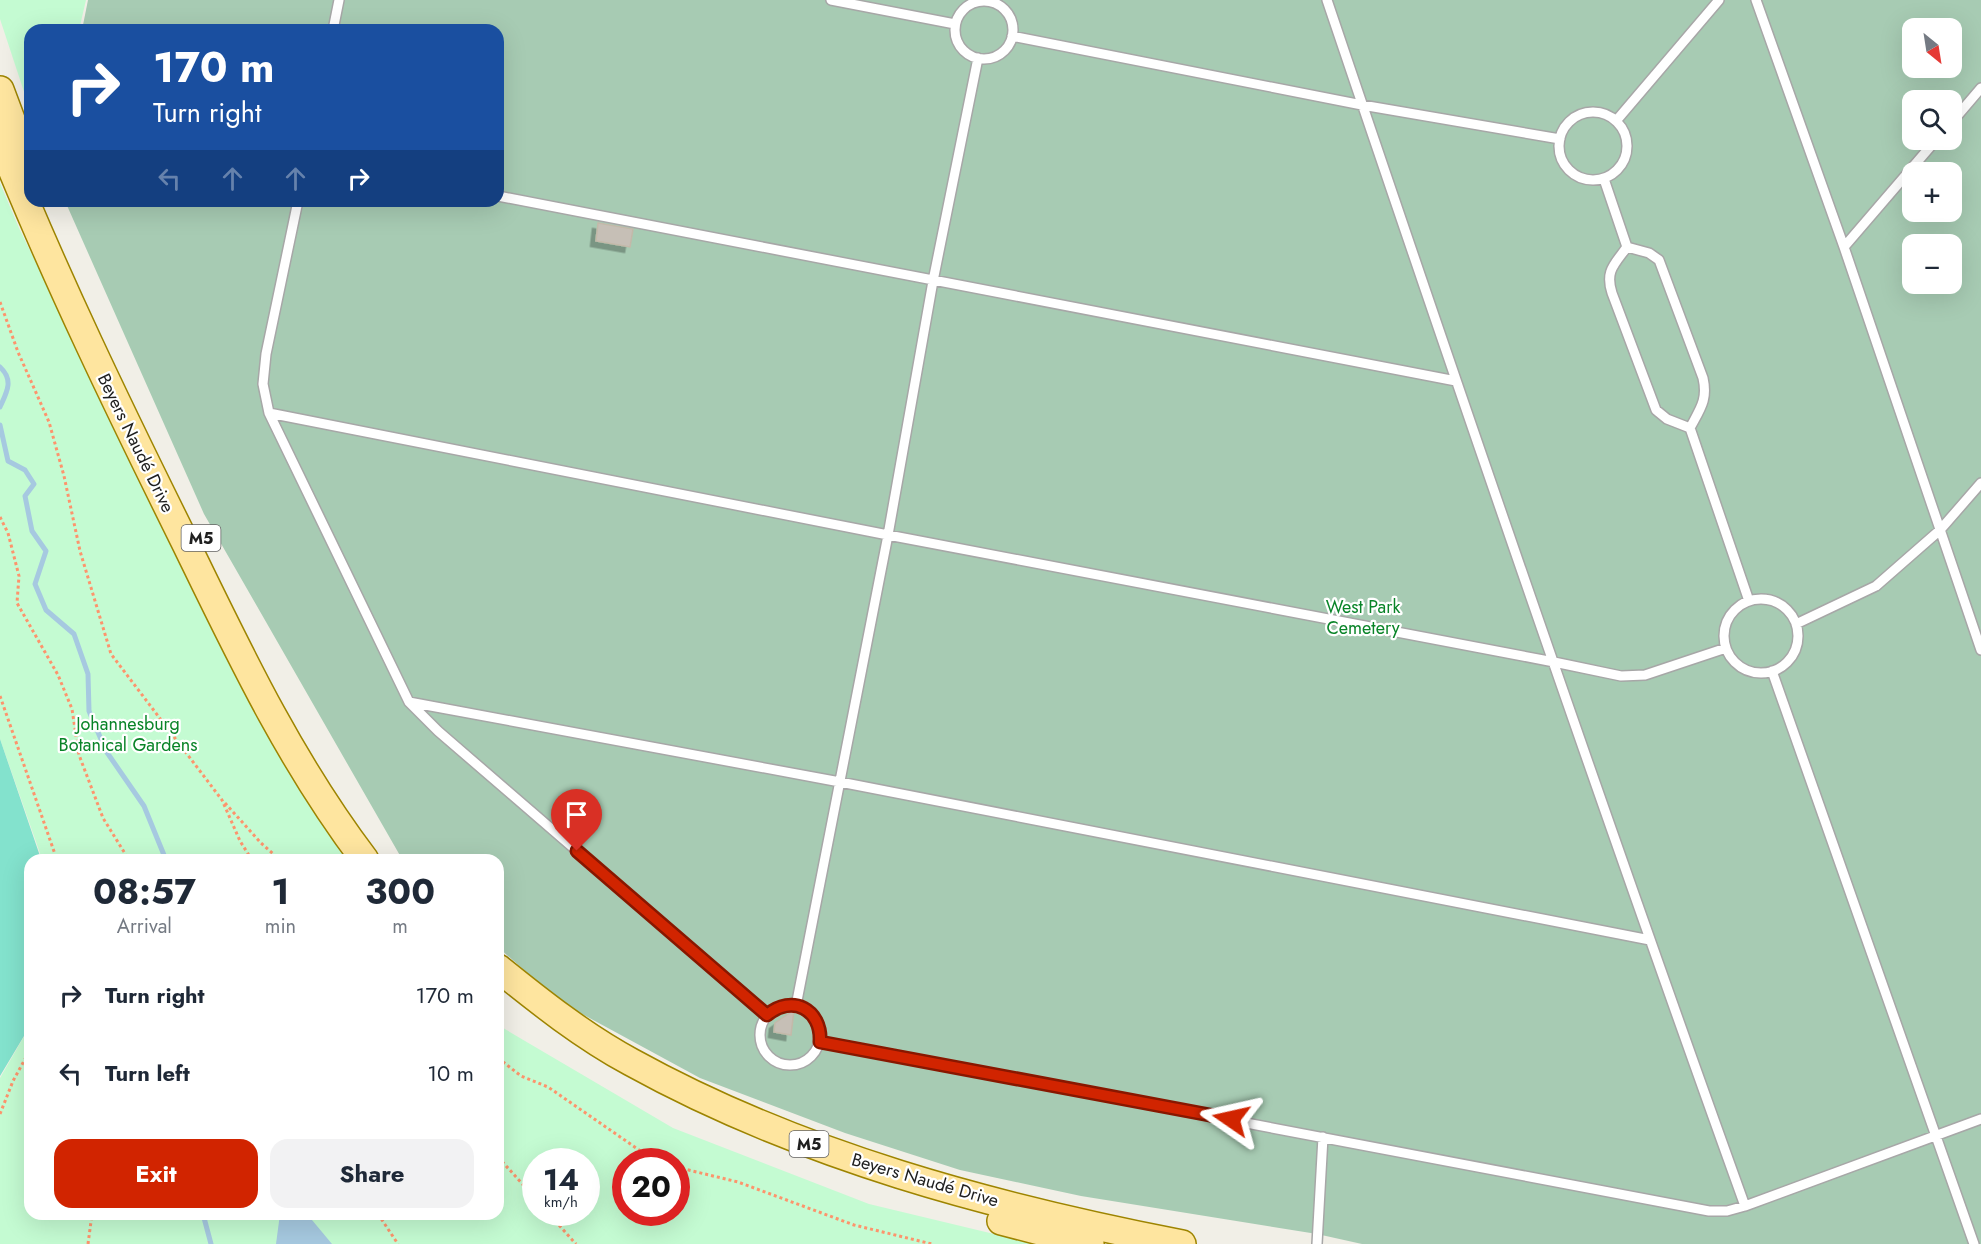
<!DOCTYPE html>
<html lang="en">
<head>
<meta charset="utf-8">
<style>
	:root { --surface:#fff; --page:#f2f2f3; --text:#1f2937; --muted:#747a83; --accent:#d12400 }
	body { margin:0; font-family:Jost,sans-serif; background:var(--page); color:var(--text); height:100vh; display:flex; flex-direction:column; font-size:22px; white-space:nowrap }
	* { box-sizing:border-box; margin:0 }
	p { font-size:20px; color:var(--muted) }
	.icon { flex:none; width:33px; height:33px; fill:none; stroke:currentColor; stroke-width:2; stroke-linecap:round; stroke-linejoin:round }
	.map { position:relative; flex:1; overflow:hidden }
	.details { position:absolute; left:24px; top:854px; width:480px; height:366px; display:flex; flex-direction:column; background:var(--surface); border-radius:18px; box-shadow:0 6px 24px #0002 }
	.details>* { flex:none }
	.banner { position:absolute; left:24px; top:24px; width:480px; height:183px; border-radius:18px; box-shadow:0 6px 24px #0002; background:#1a4fa0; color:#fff; overflow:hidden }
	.needle { width:39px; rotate:150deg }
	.tools { position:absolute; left:1902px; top:18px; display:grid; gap:12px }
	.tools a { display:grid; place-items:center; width:60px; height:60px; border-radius:12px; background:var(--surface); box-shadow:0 6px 24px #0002; font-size:30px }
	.speed { position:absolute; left:522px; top:1148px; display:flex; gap:12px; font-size:30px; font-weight:700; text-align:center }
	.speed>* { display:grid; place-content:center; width:78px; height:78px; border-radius:50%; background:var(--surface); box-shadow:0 6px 24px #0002; line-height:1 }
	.speed small { font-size:15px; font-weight:400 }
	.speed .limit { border:9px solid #d22; background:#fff; color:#111 }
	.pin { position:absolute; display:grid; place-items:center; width:51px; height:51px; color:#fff; margin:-62px -26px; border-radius:50% 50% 50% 0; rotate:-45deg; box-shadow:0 0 6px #0007 }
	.pin .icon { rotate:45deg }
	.me { position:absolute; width:66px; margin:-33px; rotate:281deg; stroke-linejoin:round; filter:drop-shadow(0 0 4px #0008) }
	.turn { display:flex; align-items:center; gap:21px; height:126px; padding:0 30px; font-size:27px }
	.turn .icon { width:78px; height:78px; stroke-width:2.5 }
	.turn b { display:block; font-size:42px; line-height:51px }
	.lanes { display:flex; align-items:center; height:57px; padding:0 30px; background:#0003; justify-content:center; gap:30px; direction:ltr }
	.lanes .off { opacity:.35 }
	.eta { display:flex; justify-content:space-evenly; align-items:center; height:102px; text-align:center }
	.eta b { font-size:36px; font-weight:700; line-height:42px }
	.cta { display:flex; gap:12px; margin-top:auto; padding:12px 30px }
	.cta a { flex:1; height:69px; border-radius:18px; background:var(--accent); color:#fff; font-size:24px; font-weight:700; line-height:69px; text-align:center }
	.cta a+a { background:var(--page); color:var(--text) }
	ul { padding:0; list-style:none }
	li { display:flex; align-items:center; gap:18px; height:78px; padding:0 30px }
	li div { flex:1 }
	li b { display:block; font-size:22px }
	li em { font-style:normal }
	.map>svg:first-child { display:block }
	.cemetery { fill:#a7cbb3; fill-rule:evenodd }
	.park { fill:#c4fbd2; fill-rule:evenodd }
	.pitch { fill:#83e2cd }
	.water { fill:#a6c9e0 }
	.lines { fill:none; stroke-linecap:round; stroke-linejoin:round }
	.stream { stroke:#a6c9e0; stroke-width:5 }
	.building { fill:#c6bfb6; stroke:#c3b9a9; stroke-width:1.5; filter:url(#shadow) }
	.service-casing { stroke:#a7a7a7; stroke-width:12 }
	.primary-casing { stroke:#9d8400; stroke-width:30 }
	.path { stroke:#fd946c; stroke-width:3; stroke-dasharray:3 3; stroke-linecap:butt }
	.service { stroke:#fff; stroke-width:9 }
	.primary { stroke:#fee59f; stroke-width:27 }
	.route-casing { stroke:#881700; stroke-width:15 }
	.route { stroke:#d12400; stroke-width:10 }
	.labels { text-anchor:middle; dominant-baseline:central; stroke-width:4.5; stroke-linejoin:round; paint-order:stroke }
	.shield { fill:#fff; stroke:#636363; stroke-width:1.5 }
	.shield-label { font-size:16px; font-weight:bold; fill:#202020 }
	.street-label { font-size:18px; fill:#202020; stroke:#fff }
	.park-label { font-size:18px; fill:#098428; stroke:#fff }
</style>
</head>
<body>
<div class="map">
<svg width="1981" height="1244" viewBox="0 0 1981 1244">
	<defs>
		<filter id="shadow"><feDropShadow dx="-5.5" dy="5.5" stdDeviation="0" flood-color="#0004"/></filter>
	</defs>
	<rect width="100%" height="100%" fill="#f1efe7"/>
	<path class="cemetery" d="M88,0H1981V1244H1362L1317,1234L1081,1196L960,1170L845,1133L700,1078L560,1002L498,947V860L402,859L204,514L65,201H498V30H82ZM1912,28H1952V68H1912ZM1912,100H1952V140H1912ZM1912,172H1952V212H1912ZM1912,244H1952V284H1912Z"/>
	<path class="park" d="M0,0H86L79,30H30V110L0,19Z
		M0,183L19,228L255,713L315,807L356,859H42L0,739Z
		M498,1025L673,1128L869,1204L1036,1244H0V1078L30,1026V1214H498ZM536,1161H586V1212H536ZM626,1161H676V1212H626Z"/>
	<path class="pitch" d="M0,739L41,859L30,860V1026L0,1076Z"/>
	<path class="water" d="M280,1214H307L332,1244H276Z"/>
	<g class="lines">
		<path class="stream" d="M0,367C14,380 7,392 0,407
			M0,425L8,461L25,470L34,484L25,496L32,531L46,551L35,584L46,610L74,634L88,674L89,711L106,751L144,806L166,860
			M203,1214L211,1244"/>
	</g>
	<path class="building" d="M598,223L633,229L630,247L596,241Z
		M794,1010L791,1035L774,1032L775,1023Z"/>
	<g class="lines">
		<defs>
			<path id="service" d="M831,0L955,24
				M1327,0C1463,403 1601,806 1745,1206
				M1756,0L1844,247L1981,650
				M955 30a29 29 0 1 1 58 0a29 29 0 1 1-58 0Z
				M333,30L339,0
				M1012,36L1362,105L1560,139
				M1559 146a34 34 0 1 1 68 0a34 34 0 1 1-68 0Z
				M1616,121L1719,0
				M1952,122L1981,88
				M1604,179L1627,247
				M498,196L1456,381
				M298,201L266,354L263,384L269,413L409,702L438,731L767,1015
				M1627,247L1649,253L1659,260L1703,378C1708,400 1700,409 1690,428L1749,601
				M1627,247C1614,265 1605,271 1612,293L1656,410L1667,419L1690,428
				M1844,247L1936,140
				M269,413L888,535L1554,662L1621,676L1645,675L1726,648
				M1724 636a37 37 0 1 1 74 0a37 37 0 1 1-74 0Z
				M1796,624L1876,586L1940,530L1981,483
				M1772,671L1974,1244
				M409,702L840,782L1650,940
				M760 1035a30 30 0 1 1 60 0a30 30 0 1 1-60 0Z
				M796,1006L888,535L933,281L978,58
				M820,1042L1709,1211H1727L1745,1206L1981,1119
				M1317,1244L1323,1137"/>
			<path id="primary" d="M0,90L27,162
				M0,140C55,277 120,411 186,544C240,655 290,761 365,860
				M498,968C540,1002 583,1036 631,1062C801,1156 993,1207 1182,1244
				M1001,1221L1090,1244"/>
		</defs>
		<use href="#service" class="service-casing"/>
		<use href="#primary" class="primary-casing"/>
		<path class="path" d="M0,302L18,352L49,422L64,476L80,551L111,654L222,800L240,841L252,860
			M0,517L8,533L19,576L17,603L58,675L72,709L79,755L103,818L129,860
			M0,696L57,860
			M225,803L261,843L280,860
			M498,1058L521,1076L548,1087L655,1161
			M0,1114L13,1081L30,1050
			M498,1157L536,1199
			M676,1167L738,1182L854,1225L932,1244
			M547,1212L576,1244
			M378,1214L398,1244
			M88,1244L92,1214"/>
		<use href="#service" class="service"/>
		<use href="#primary" class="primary"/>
	</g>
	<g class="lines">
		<defs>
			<path id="route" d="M577,851L767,1015C792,994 822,1009 820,1042L1231,1119"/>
		</defs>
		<use href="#route" class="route-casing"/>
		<use href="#route" class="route"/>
	</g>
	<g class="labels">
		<g class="shield">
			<rect x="181.5" y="525" width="39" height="26" rx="4.5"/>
			<rect x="789.5" y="1131" width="39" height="26" rx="4.5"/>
		</g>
		<g class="shield-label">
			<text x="201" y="538">M5</text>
			<text x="809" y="1144">M5</text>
		</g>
		<g class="street-label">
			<text transform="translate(136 443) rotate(64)">Beyers Naudé Drive</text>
			<text transform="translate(925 1180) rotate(16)">Beyers Naudé Drive</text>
		</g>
		<g class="park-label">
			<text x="1363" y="607">West Park<tspan x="1363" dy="21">Cemetery</tspan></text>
			<text x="128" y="724">Johannesburg<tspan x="128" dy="21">Botanical Gardens</tspan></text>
		</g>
	</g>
</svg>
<div class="tools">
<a><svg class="needle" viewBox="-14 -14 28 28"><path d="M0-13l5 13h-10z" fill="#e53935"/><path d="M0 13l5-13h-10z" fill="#747a83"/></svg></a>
<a><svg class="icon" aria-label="search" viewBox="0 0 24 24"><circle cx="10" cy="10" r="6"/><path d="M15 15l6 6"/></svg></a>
<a>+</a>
<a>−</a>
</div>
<div class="speed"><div>14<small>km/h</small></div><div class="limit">20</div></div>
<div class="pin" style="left:577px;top:851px;background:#d93025"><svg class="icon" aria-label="arrive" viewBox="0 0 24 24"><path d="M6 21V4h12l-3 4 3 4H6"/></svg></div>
<svg class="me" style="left:1231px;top:1119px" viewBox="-20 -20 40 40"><path d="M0-17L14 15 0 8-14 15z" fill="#d12400" stroke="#fff" stroke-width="4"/></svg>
<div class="banner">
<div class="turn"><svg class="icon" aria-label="right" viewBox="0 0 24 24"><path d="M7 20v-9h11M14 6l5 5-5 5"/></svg><div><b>170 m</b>Turn right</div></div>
<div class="lanes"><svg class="icon off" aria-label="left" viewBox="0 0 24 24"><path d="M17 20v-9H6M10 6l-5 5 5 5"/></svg><svg class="icon off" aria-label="ahead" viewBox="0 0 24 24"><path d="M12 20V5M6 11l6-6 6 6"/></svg><svg class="icon off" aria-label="ahead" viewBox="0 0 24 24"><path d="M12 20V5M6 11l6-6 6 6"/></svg><svg class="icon" aria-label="right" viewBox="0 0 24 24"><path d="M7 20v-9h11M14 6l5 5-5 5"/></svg></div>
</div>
<section class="details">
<div class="eta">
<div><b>08:57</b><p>Arrival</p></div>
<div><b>1</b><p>min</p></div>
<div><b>300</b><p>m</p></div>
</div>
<ul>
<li><svg class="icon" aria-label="right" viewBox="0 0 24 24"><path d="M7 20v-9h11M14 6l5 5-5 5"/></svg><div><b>Turn right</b></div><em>170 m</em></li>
<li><svg class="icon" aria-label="left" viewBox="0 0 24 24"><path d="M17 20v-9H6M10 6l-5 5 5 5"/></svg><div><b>Turn left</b></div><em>10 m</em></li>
</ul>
<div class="cta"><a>Exit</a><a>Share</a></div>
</section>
</div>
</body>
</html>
